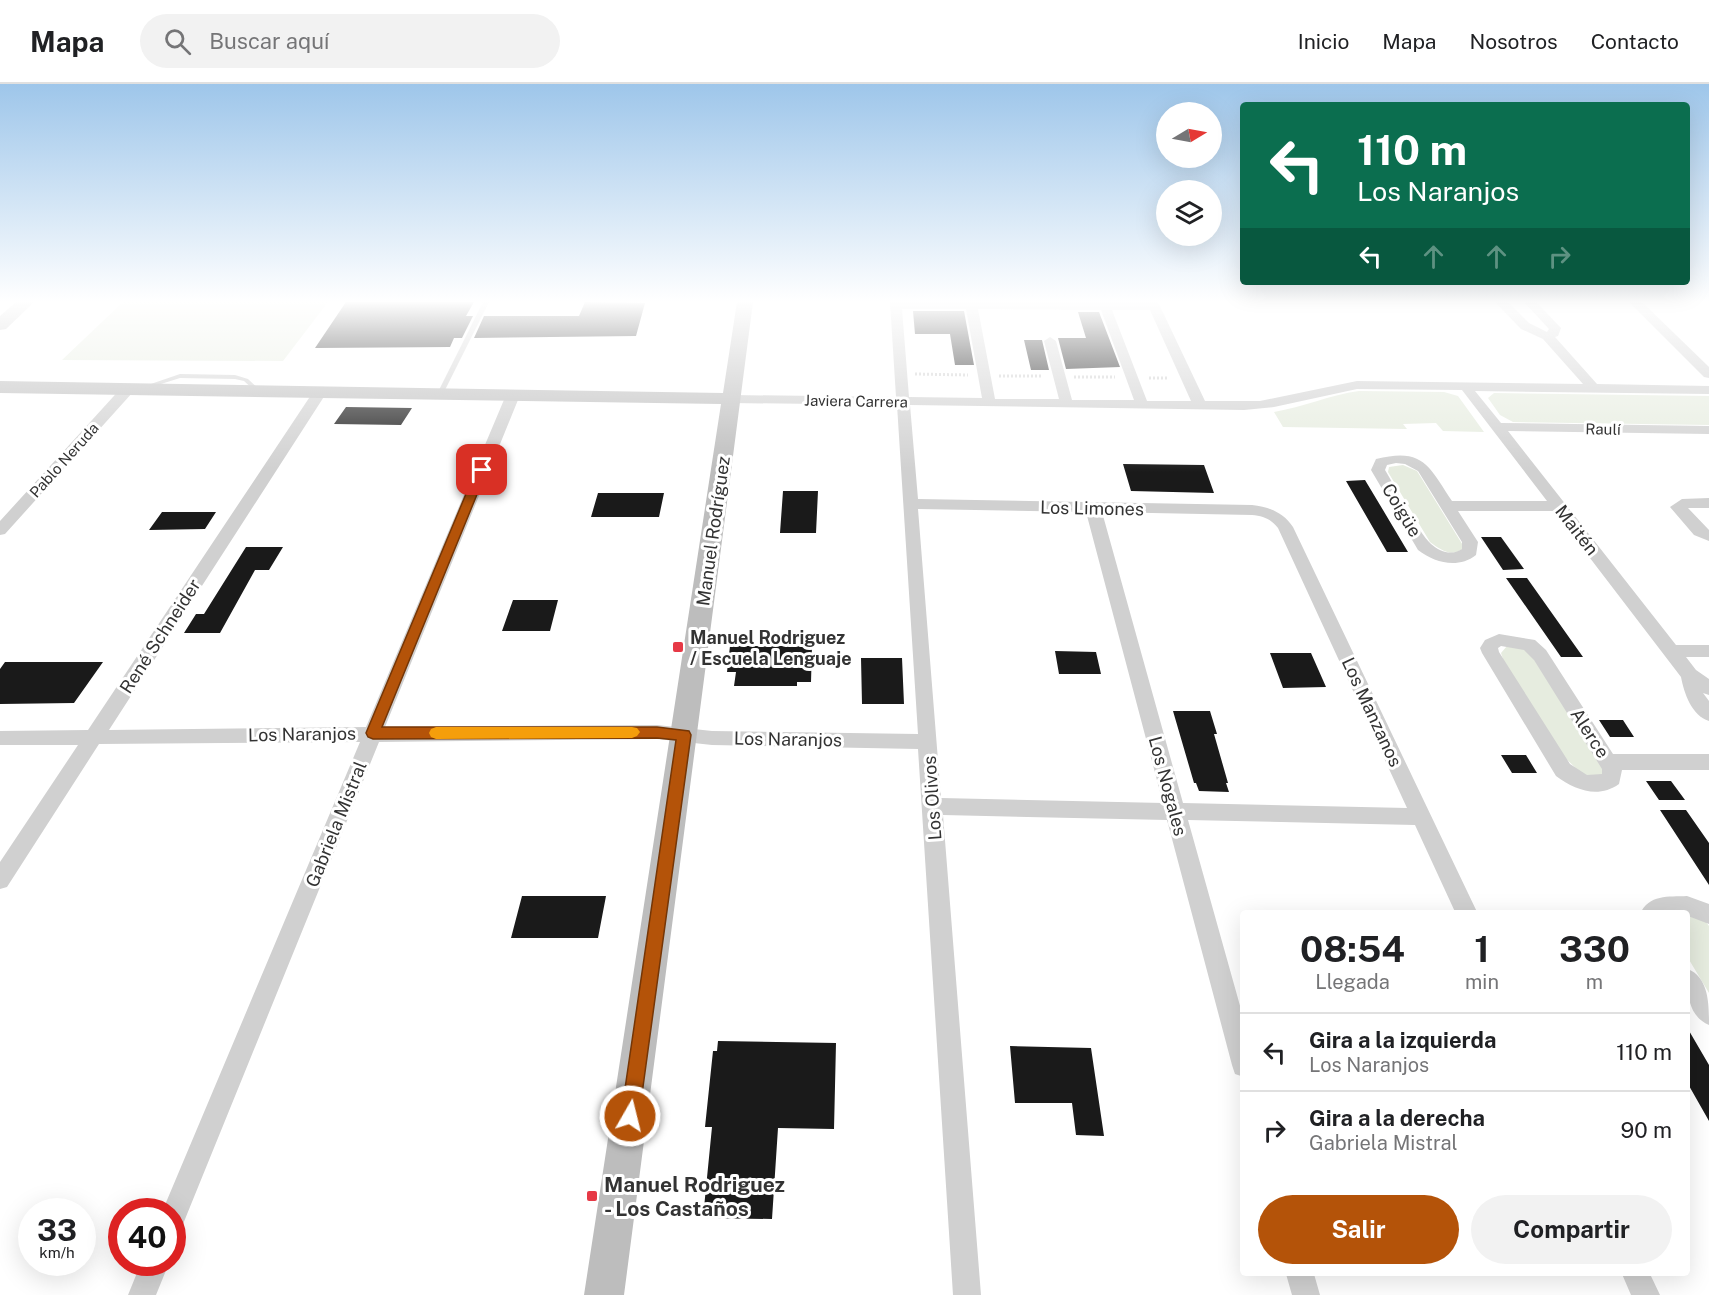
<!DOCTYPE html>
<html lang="es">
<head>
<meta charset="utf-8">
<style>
	:root { --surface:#fff; --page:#f2f2f2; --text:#202124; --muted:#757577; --line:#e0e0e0; --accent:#b45309 }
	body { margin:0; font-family:"Public Sans",sans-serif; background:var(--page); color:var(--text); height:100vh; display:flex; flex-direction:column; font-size:22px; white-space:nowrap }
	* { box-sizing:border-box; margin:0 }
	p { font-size:20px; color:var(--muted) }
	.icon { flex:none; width:33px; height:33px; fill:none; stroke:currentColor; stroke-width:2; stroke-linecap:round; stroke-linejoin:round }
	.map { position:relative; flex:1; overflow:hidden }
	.details { position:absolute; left:1240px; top:826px; width:450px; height:366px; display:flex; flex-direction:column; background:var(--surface); border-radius:6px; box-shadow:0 6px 24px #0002 }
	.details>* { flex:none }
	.hud { position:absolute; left:1240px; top:18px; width:450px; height:183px; border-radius:6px; box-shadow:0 6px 24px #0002; background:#0b6e4f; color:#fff; overflow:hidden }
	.needle { width:39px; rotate:80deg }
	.buttons { position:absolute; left:1156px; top:18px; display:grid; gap:12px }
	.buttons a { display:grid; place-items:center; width:66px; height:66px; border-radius:50%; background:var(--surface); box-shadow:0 6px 24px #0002; font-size:30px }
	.speed { position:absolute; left:18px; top:1114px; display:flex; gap:12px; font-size:30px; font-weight:700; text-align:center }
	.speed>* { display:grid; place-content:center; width:78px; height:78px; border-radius:50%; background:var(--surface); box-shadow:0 6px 24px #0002; line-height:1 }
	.speed small { font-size:15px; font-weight:400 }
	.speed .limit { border:9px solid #d22; background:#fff; color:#111 }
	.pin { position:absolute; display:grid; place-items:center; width:51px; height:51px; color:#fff; margin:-26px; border-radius:12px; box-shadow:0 3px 9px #0006 }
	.me { position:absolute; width:66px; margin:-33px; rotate:8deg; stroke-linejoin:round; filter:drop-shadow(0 0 4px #0008) }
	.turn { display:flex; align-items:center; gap:21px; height:126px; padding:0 18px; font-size:27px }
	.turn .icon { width:78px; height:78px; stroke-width:2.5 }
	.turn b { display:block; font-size:42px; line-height:51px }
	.lanes { display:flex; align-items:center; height:57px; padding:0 18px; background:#0003; justify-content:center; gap:30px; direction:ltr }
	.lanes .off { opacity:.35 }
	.eta { display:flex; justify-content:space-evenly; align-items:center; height:102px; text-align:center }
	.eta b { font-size:36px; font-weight:700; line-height:42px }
	.button { display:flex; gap:12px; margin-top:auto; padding:12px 18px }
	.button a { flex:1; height:69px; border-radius:36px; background:var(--accent); color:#fff; font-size:24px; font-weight:700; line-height:69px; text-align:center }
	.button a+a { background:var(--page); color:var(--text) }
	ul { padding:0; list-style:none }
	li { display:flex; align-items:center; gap:18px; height:78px; padding:0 18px; border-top:2px solid var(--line) }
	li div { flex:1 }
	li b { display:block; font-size:22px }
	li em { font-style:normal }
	header { display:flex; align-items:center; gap:36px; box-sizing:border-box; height:84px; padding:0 30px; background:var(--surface); border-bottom:2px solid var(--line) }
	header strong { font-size:28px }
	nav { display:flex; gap:33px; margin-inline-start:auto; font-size:21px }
	.search { width:420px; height:54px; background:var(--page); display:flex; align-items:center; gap:15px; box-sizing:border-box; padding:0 21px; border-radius:33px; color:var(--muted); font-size:22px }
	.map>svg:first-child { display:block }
	.green { fill:#e6ecdf }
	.building { fill:#1a1a1a }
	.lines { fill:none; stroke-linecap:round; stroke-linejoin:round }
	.path { stroke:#cdcdcd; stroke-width:3; stroke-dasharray:2 2; stroke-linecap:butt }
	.lane { fill:#d0d0d0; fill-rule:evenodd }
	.street { fill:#d0d0d0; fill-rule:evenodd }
	.secondary { fill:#bdbdbd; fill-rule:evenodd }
	.route { fill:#b45309; stroke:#753606; stroke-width:1.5 }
	.slow { fill:#f59e0b }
	.poi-dot { fill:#e63946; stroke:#fff; stroke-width:2 }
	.labels { text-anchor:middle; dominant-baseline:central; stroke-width:6; stroke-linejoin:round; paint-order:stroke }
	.far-street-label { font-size:15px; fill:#333; stroke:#fff }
	.street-label { font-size:18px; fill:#333; stroke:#fff }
	.poi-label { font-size:18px; font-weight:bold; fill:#333; stroke:#fff; text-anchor:start }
	.near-poi-label { font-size:21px; font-weight:bold; fill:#333; stroke:#fff; text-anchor:start }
</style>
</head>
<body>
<header>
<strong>Mapa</strong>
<div class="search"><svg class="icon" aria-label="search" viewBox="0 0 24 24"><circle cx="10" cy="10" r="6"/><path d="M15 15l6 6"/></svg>Buscar aquí</div>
<nav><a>Inicio</a><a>Mapa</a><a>Nosotros</a><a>Contacto</a></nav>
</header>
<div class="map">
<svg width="1709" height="1211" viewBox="0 0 1709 1211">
	<rect width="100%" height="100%" fill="#fff"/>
	<path class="green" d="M123,218H328L283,277L62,276Z
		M1359,307L1444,308L1458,312L1484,348L1443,347L1436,339L1403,340L1407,345L1283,343L1274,328C1303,323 1330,311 1359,307Z
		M1494,309L1709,312V341L1513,338L1500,331L1488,314Z
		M1403,381L1417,387L1464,463C1453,475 1441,466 1430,458L1388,388L1389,383Z
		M1507,562H1520L1530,569L1607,689L1597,693H1585L1558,667L1504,578L1501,569Z
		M1688,830L1704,835L1709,842V909L1688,874Z"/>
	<path class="building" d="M346,218H474L466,232H473L462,254H454L450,263L315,264Z
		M585,218L645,219L636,252L474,254L484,232H579Z
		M913,227H964L974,281H955L950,250H915Z
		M1078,228H1099L1120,283L1066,285L1058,254H1086Z
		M1024,256H1042L1049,286H1031Z
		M346,323L412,324L401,341L334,340Z
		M1123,380L1204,381L1214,409L1131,407Z
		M1365,396L1383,426L1408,468H1387L1346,397Z
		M783,407H818L816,449H780Z
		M598,409H664L659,433H591Z
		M162,428H216L205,445L149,446Z
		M1481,453H1501L1524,485L1503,486Z
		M246,463H283L269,486H255L220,549H184L196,530H204Z
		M1506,494H1527L1583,573H1561Z
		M513,516H558L550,547H502Z
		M730,562H812L811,598H797V602H734L736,588H727Z
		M1055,567L1096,568L1101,590H1059Z
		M1270,569H1311L1326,603L1283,604Z
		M861,574H902L904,620H862Z
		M5,578H103L74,619L0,620V585Z
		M1173,627H1210L1217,650H1214L1228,699H1226L1229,708L1199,707L1196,699H1194Z
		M1599,636H1623L1634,653H1610Z
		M1501,671H1526L1537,689H1512Z
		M1646,697H1671L1685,716H1659Z
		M1660,726H1686L1709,759V801Z
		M522,812H606L598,854H511Z
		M1688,945L1709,981V1037L1688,1000Z
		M718,957L836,959L834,1045L778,1044L772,1135L703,1134L712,1043H705L713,967H717Z
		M1010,962L1091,964L1104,1052L1076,1051L1072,1019H1015Z"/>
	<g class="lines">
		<path class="path" d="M915,290L968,291
			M999,292H1043
			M1074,293H1115
			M1149,294H1169"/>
		<path class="lane" d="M483,218H489L443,310L438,311L437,310Z
			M180,290L235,291L248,295L261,307L256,308L244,297L235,295L180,294L145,305L142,303Z"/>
		<path class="street" d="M890,218H1158L1205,317H1260L1357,297L1583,300L1543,255L1521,245L1495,218H1508L1529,239L1547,248L1549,245L1524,218H1536L1561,244L1558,252L1555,253L1597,300L1709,302V310L1475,307L1501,339L1709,342V350L1508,347L1676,561H1709V573H1686L1696,586L1709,595V611L1703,609L1709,617V637C1692,632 1684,609 1681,593L1554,427H1458L1478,458L1476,471C1458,485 1435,479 1418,466L1371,386L1376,375C1423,363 1429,382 1452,417H1547L1462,306L1357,305L1274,323L1244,326L910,321L918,415L1252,421C1269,423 1283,428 1293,443L1478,830H1456L1415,741L1188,736L1244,936V993L1235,990L1232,981L1167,736L943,731L981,1211H953L918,665L712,661L657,655L379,658L181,1145L172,1149V1128H162L360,658L99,660L7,803L0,805V778L78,661H0V647L88,646L313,308L320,304L327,308L109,646L366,643L506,311L513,307L520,311L385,643L657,641L712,647L918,650L897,321L732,319L725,315L732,311L896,313ZM902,225H966L982,314L909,313ZM978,225L1101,226L1134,316H1072L1056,257L1050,253L1044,257L1059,315H995ZM1112,226H1150L1191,317H1147ZM1396,379L1405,380L1418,387L1462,458V465C1452,472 1440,468 1431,460C1418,448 1396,404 1385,386L1387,381ZM918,425L1086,428L1163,719L941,714ZM1102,428L1252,431C1263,432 1271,435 1278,444L1407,724L1183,719Z
			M1629,218H1642L1709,283V294L1704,293Z
			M128,301L135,305L133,308L5,450L0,451V437L123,302Z
			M1709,414V424H1688L1709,446V457L1694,451L1670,423L1682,415Z
			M1499,550L1535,556L1546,566L1613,670H1709V686H1622L1619,700C1598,715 1575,706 1556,692L1482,569L1480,564L1485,556ZM1501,562L1524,566L1534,576L1602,685V690L1587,691L1570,680L1499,568L1498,564Z
			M1687,812L1709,820V840L1688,832V830H1640C1649,810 1668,813 1687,812Z
			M1688,885C1709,894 1709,920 1709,941C1687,932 1686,905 1688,885Z
			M141,1179H169L156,1211H128Z
			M1286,1190H1314L1320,1211H1292Z
			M1622,1190H1650L1660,1211H1631Z"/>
		<path class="secondary" d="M16,218H34L6,245L0,246V232Z
			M737,218H753L624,1211H584L721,320L0,309V297L723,309Z"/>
	</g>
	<linearGradient id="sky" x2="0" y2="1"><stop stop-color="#9ec6ea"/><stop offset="0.56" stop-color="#fff"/><stop offset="1" stop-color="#fff" stop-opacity="0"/></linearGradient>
	<rect width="1709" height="388" fill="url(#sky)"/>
	<path class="route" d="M482,383L487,386L382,643H657L689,647L691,651L639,1032L637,1039L630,1042L623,1039L621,1032L676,656L657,654L373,655L368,653L366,649L476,386Z"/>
	<path class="slow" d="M436,643H632L637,644L640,648L637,652L632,654L436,655L431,653L429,649L431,645Z"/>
	<g class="poi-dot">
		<rect x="672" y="557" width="12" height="12" rx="3"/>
		<rect x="586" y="1106" width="12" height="12" rx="3"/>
	</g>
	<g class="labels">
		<g class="far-street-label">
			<text transform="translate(856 317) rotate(1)">Javiera Carrera</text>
			<text transform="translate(1603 345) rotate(1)">Raulí</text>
			<text transform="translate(64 376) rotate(-48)">Pablo Neruda</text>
		</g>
		<g class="street-label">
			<text transform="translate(1092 424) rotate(1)">Los Limones</text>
			<text transform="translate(1402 426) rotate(59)">Coigüe</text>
			<text transform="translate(1577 446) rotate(52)">Maitén</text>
			<text transform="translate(713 447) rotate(-82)">Manuel Rodríguez</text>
			<text transform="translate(160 552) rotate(-57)">René Schneider</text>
			<text transform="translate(1372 628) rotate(65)">Los Manzanos</text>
			<text transform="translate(1590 649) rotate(57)">Alerce</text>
			<text transform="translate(302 650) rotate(-1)">Los Naranjos</text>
			<text transform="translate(788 655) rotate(1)">Los Naranjos</text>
			<text transform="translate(1168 702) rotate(75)">Los Nogales</text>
			<text transform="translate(932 714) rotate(-94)">Los Olivos</text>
			<text transform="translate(336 740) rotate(-68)">Gabriela Mistral</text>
		</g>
		<g class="poi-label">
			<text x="690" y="553">Manuel Rodriguez<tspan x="690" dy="21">/ Escuela Lenguaje</tspan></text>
		</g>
		<g class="near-poi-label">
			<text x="604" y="1100">Manuel Rodriguez<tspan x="604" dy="24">- Los Castaños</tspan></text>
		</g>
	</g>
</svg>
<div class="buttons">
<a><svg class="needle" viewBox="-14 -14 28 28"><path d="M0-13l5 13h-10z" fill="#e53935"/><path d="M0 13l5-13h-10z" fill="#757577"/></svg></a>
<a><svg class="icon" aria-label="layers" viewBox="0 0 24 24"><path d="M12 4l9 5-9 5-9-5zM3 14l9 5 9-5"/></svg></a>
</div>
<div class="speed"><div>33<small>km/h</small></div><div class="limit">40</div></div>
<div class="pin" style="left:482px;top:386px;background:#d93025"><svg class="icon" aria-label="arrive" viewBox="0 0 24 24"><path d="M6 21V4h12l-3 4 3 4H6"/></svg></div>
<svg class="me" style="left:630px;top:1032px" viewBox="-20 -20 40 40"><circle r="17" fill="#b45309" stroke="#fff" stroke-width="3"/><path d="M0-11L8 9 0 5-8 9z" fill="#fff"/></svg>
<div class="hud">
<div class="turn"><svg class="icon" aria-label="left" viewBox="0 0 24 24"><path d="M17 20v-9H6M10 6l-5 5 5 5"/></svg><div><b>110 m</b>Los Naranjos</div></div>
<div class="lanes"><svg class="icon" aria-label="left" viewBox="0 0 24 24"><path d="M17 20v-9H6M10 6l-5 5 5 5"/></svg><svg class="icon off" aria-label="ahead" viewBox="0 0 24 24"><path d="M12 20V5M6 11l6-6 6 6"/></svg><svg class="icon off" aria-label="ahead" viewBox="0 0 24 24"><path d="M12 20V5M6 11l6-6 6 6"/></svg><svg class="icon off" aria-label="right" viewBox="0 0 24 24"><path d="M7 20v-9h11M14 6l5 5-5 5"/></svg></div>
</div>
<section class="details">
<div class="eta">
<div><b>08:54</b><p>Llegada</p></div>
<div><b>1</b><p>min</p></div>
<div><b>330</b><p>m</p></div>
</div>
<ul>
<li><svg class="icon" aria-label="left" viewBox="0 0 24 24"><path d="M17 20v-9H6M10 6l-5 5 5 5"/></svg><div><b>Gira a la izquierda</b><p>Los Naranjos</p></div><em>110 m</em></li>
<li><svg class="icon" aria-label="right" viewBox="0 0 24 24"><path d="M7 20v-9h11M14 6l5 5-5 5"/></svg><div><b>Gira a la derecha</b><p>Gabriela Mistral</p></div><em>90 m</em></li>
</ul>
<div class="button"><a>Salir</a><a>Compartir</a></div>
</section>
</div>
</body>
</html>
